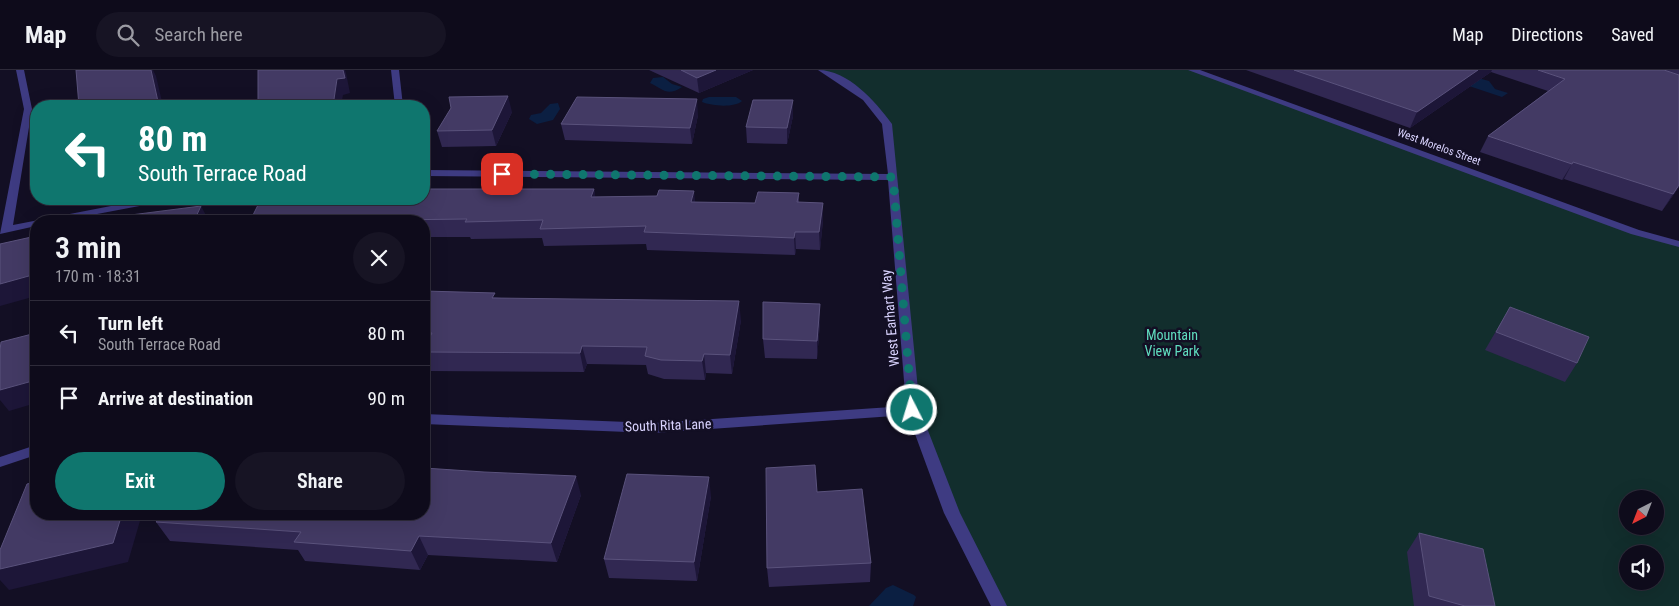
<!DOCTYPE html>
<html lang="en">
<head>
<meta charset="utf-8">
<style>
	:root { --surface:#0e0b1b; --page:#171424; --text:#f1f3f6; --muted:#9b9ba3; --line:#2e2b3a; --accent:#0f766e }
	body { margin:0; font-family:"Roboto Condensed",sans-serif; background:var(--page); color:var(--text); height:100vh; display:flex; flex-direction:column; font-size:19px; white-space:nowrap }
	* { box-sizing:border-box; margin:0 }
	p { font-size:16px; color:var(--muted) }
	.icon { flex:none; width:28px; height:28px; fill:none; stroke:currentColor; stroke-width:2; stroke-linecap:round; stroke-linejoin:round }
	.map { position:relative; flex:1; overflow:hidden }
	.drawer { position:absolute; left:30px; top:145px; width:400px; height:305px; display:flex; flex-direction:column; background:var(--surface); border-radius:20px; box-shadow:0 5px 20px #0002,0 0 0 1px var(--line) }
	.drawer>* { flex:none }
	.guide { position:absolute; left:30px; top:30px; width:400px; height:105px; border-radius:20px; box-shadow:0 5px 20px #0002,0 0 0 1px var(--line); background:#0f766e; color:#fff; overflow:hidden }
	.needle { width:32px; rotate:222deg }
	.controls { position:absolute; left:1619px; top:420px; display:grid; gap:10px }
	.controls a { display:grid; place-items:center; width:45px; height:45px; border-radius:50%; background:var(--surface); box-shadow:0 5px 20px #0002,0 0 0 1px var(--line); font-size:25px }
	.pin { position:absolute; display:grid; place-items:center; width:42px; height:42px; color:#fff; margin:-21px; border-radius:10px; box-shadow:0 2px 8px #0006 }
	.me { position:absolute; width:55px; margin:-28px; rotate:355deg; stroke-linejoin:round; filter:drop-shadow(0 0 4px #0008) }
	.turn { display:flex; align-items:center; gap:18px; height:105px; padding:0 25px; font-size:22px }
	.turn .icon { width:65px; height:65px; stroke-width:2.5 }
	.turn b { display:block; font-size:35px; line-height:42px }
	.round { display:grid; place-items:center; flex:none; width:52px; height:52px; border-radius:26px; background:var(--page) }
	.headline { display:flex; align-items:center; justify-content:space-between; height:85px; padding:0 25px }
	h1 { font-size:30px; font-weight:600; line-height:38px }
	.primary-button { display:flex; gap:10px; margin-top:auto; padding:10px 25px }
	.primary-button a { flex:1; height:58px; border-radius:30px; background:var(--accent); color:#fff; font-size:20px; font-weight:600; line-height:58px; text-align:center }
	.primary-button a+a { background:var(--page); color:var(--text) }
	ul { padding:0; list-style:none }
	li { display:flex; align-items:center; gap:15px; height:65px; padding:0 25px; border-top:1px solid var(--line) }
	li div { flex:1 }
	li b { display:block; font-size:19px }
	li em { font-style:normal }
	header { display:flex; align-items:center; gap:30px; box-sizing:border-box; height:70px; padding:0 25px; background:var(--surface); border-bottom:1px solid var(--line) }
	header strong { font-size:24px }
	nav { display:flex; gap:28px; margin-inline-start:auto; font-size:18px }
	.search { width:350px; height:45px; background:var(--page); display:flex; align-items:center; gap:12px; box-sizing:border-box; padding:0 18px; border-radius:28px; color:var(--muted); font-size:19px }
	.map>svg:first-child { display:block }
	.green { fill:#122e2d; fill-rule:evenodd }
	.water { fill:#0b1f42 }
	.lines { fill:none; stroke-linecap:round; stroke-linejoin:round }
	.minor { fill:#3e3b82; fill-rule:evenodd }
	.wall { fill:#312852 }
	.shaded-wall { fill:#1d1638 }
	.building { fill:#433a64; stroke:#5a527c }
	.route { stroke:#0f766e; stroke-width:9; stroke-dasharray:0 16.2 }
	.labels { text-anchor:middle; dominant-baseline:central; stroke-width:5; stroke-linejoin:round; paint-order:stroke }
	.far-street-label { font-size:11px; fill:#d9d3fe; stroke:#130f24 }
	.street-label { font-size:14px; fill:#d9d3fe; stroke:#130f24 }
	.park-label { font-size:14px; fill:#60ddbf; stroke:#130f24 }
</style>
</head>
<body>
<header>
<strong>Map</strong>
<div class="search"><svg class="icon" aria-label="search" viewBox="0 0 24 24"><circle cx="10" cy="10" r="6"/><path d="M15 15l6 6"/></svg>Search here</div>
<nav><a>Map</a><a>Directions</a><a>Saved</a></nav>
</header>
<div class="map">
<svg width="1679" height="536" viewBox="0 0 1679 536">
	<rect width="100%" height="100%" fill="#130f24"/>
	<path class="green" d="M822,0H1192L1635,162L1679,174V536H999L913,340L887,54C866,28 852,15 822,0ZM1628,429H1655V456H1628ZM1628,484H1655V511H1628Z"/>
	<path class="water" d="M663,7L672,14L682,17C667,27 663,19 650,13L653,8Z
		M1474,7L1489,11L1495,19L1508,23L1502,27L1469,16Z
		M709,27H736L742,31C734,38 712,36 702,32L703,29Z
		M558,33L560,39L553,50L537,54L529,49L531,45L541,43L550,34Z
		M893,515L914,525L916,527L913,536H869L886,518Z"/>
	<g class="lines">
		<path class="minor" d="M16,0H24L32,39L13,155L147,129H167L166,131L60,151H36V156L0,164L24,39Z
			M391,0H399L403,36H395Z
			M818,0C848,0 875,31 892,54L920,340L960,443L1007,536H991L944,443L908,345L653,363L424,354V344L653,353L906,336L888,110L424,106V100L888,104L882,54L863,30Z
			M1188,0H1200L1639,160L1679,171V177L1631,164Z
			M36,375V385L0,397V387Z"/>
	</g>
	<path class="wall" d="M649,0H753L699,23Z
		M1246,0H1679V117L1662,141L1564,109L1562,110L1480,82L1488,66L1548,21L1491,2L1410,58Z
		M512,42L496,76L442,77L437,61Z
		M698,45L692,74L565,70L561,54Z
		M793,46L787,74L747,73L746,57Z
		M594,119L595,127L695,132L755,133L799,123V132L823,150L820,180L796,179L795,185L647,180L646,174L544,176L542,168L471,169L470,167H424V151H250Z
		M424,221L741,250L732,304L706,303L705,310L664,309L648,304L646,295L587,294L584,302L428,301L424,288Z
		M820,234V252L817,289L765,288L763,269Z
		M1510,237L1577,293L1565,312L1485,280Z
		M817,422L871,493L870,512L769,517L767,498Z
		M581,425L557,492L428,485L420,500L305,491L298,480L170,471L156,452Z
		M711,426L697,511L609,508L604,489Z
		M1419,463L1495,536H1414L1407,482Z"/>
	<path class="shaded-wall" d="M151,0H153L156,6L163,36H159Z
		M343,0H345L346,3L350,23L343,25L341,36H333L337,9Z
		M716,0H753L699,23L697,8Z
		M1478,0H1492L1491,2L1410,58L1417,42Z
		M508,26L512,42L496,76L492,60Z
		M697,29L698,45L692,74L690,58Z
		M275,30L278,36H260L258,33Z
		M793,30V46L787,74V58Z
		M1573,92L1564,109L1562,110L1572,94Z
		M1679,115V117L1662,141L1673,124Z
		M594,119L597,136L591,127Z
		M694,121L696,138L691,132Z
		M823,133V150L820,180L819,162Z
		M201,136L209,151H194Z
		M795,162L796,179L795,185L794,168Z
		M36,204V226L0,236V214Z
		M739,231L741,250L732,304L730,285Z
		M820,234V252L817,289V271Z
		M582,276L587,294L584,302L580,283Z
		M704,284L706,303L705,310L702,291Z
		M36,310V333L9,341L0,330V320Z
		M576,406L581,425L557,492L551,473Z
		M709,407L711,426L697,511L694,492Z
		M122,444H142L128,492L9,520L0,510V499Z
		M419,466L428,485L420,500L411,481Z"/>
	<path class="building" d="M76,0H151L159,36H79Z
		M258,0H343L345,8L337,9L333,36H274L275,30L258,33Z
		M681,0H716L697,8Z
		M1294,0H1478L1417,42Z
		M1538,0H1664L1679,5V115L1673,124L1573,92L1572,94L1488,66L1565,9Z
		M508,26L492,60L437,61L451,38L449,27Z
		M577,27L697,29L690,58L561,54Z
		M753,30H793L787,58L746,57Z
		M424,119H594L591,127L657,126L659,120L694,121L691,132L755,133L758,122L799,123L797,132L823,133L819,162H795L794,168L644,162L646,156L540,159L543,150L465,152L467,149L313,151H250L261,129H424Z
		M201,136L194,151H120L123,146Z
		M36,166V204L0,214V174Z
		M424,221L495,223L492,228L739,231L730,285L704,284L702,291L661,290L645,286L647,277L582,276L580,283L424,282V278L432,263L424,262Z
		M763,232L820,234L817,271L763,269Z
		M1510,237L1589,267L1577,293L1496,262Z
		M36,263V310L0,320V280L1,272Z
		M815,395L817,422L862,419L871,493L767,498L766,398Z
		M424,398L484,402L576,406L551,473L419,466L411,481L294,472L301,462L156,452L163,444H424Z
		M627,404L709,407L694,492L604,489Z
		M36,412V444H122L113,473L0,499V480L27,414Z
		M1419,463L1483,479L1495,536H1465L1429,526Z"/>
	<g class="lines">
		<path class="route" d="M502,104L893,107L912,340"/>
	</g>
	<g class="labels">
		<g class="far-street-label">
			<text transform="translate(1439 77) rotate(20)">West Morelos Street</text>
		</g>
		<g class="street-label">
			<text transform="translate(890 248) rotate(-95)">West Earhart Way</text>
			<text transform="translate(668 355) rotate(-2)">South Rita Lane</text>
		</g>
		<g class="park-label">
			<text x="1172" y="265">Mountain<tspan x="1172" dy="16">View Park</tspan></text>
		</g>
	</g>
</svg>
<div class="controls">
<a><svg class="needle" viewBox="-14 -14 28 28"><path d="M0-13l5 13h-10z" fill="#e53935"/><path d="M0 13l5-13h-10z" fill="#9b9ba3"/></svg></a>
<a><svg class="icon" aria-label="sound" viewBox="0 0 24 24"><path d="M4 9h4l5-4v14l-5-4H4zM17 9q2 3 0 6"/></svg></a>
</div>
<div class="pin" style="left:502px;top:104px;background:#d93025"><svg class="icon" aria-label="arrive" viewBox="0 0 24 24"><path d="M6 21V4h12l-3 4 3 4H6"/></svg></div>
<svg class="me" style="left:912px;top:340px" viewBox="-20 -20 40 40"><circle r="17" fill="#0f766e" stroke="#fff" stroke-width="3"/><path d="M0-11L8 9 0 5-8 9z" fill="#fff"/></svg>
<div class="guide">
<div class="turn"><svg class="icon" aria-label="left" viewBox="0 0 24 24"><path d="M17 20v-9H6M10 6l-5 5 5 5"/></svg><div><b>80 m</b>South Terrace Road</div></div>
</div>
<section class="drawer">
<div class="headline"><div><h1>3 min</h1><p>170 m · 18:31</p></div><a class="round"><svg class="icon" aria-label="close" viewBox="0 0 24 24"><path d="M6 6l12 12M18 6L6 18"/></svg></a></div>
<ul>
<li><svg class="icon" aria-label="left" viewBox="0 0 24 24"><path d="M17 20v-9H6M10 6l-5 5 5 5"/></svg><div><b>Turn left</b><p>South Terrace Road</p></div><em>80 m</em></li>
<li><svg class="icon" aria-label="arrive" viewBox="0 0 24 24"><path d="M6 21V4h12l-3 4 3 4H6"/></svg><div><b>Arrive at destination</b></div><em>90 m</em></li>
</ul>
<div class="primary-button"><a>Exit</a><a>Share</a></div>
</section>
</div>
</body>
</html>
